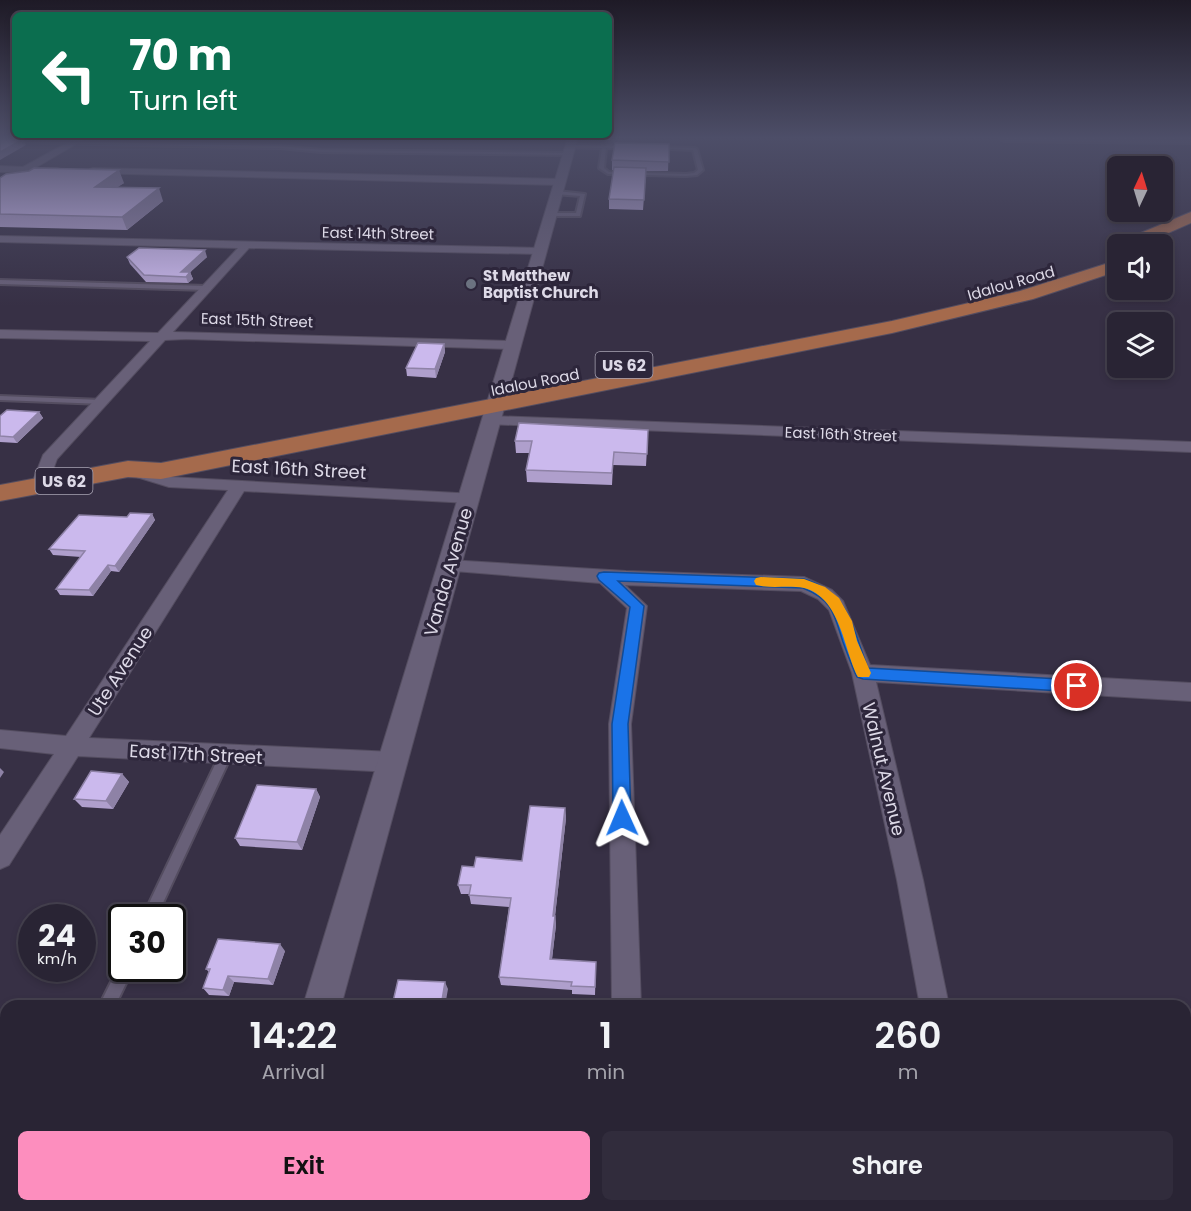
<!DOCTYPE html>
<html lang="en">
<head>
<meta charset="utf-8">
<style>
	:root { --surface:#292434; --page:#312c3c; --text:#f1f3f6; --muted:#a5a4ac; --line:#45414f; --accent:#fd8ebe }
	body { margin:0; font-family:Poppins,sans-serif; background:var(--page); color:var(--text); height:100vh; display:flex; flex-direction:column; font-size:22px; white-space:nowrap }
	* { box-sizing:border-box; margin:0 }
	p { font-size:20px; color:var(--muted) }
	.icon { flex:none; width:33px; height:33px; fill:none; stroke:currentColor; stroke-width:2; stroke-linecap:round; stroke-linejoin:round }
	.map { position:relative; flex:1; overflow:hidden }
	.drawer { position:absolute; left:0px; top:1000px; width:1191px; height:212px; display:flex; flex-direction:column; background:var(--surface); border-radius:18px 18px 0 0; box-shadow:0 3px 9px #0003,0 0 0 2px var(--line) }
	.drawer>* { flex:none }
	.guide { position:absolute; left:12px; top:12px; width:600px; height:126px; border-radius:9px; box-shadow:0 3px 9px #0003,0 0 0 2px var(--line); background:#0b6e4f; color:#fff; overflow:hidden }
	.needle { width:39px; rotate:4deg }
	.fabs { position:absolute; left:1107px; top:156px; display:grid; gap:12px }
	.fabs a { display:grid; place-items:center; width:66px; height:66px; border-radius:9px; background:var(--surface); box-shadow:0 3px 9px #0003,0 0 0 2px var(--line); font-size:30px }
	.speed { position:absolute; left:18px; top:904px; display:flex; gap:12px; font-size:30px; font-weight:700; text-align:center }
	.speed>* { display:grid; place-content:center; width:78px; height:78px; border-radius:50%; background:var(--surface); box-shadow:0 3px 9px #0003,0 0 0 2px var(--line); line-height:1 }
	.speed small { font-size:15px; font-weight:400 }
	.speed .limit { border:3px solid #111; border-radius:9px; background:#fff; color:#111 }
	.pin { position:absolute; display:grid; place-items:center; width:51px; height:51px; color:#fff; margin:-26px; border:3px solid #fff; border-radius:50%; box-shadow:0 2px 6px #0007 }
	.me { position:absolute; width:66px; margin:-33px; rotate:359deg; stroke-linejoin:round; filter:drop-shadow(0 0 4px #0008) }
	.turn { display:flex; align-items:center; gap:21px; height:126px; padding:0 18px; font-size:27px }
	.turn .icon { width:78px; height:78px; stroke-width:2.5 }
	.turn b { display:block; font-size:42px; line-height:51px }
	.eta { display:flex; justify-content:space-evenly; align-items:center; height:102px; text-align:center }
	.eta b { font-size:36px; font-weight:600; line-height:42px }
	.action { display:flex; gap:12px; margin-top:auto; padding:12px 18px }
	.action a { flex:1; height:69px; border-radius:9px; background:var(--accent); color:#111; font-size:24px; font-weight:600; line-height:69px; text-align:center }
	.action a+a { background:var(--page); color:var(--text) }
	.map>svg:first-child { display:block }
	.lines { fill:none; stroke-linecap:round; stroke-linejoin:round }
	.service-casing { stroke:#544d60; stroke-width:4 }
	.minor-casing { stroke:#544d60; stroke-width:2 }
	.tertiary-casing { stroke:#544d60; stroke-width:2 }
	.secondary-casing { stroke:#544d60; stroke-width:4 }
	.primary-casing { stroke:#544d60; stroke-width:2 }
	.service { fill:#686078; fill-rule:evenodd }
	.minor { fill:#686078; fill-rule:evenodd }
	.tertiary { fill:#686078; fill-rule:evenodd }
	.secondary { fill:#686078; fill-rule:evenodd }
	.primary { fill:#a56a4c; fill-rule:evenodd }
	.wall { fill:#af9fcc }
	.shaded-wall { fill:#8e82a6 }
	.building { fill:#cbb9ed; stroke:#8e82a6; stroke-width:1.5 }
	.route { fill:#1a73e8; stroke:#114b97; stroke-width:1.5 }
	.slow { fill:#f59e0b }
	.worship-dot { fill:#6b7280; stroke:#2d263b; stroke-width:2 }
	.labels { text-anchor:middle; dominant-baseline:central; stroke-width:6; stroke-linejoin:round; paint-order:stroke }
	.far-street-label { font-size:15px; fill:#ddd9e7; stroke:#2d263b }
	.far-poi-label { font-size:15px; font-weight:bold; fill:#ddd9e7; stroke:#2d263b; text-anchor:start }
	.shield { fill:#2d263b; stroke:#a8a3b3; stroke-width:1.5 }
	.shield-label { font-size:16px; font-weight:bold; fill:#ddd9e7 }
	.street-label { font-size:18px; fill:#ddd9e7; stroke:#2d263b }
</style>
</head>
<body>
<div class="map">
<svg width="1191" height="1211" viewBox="0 0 1191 1211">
	<rect width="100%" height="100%" fill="#373045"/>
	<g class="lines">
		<defs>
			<path id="service" d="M0,140L280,146L321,150L568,153L570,154L568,155L321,152L280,148L0,142Z
				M568,145L629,146L627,148H606L604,168L609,172L686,174L694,173L698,170L693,150L652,148L654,147L695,148L697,149L703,170L697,175L686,176L608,174L599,168L602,148L570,147Z
				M557,191L585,194L580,216H549L548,215L551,213H576L580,196L555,194Z
				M0,280L207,286L210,288L207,290L0,284Z
				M0,396L103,400L107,402L103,404L0,400Z
				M225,751L229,752L231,756L156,918H142L221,752Z
				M122,963V969H133L115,1006H99L120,964Z
				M6,1201V1206H22L20,1211H2Z"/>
			<path id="minor" d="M78,137H88L35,168H57L60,169V173L0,172V166L23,167Z
				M93,168L560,179L565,182L560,185L90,173V169Z
				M0,236L540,248L546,251L540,254L249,248L173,332L513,341L520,345L513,349L186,339L165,340L57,459L47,486L45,490H33L31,486L43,455L150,341L0,338V330L158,333L238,248L0,242Z
				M492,416L1191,442V452L487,424L484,421Z
				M136,467L170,477L475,494L477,498L475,502L469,503L244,491L89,738L393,752L401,755L405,762L401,769L393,772L78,756L9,865L0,869V835L54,754L0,748V730L66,736L228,490L169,487L130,475L128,472Z
				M449,560L626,571L804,577L832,590L843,601L870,665L1191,683V701L876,682L923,880L949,1006H920L897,880L852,673L829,610L818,599L801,591L625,585L647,606L631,724L641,1006H612L609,724L627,608L600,583L442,570L440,566L442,562Z
				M677,1206H711L713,1211H679Z
				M956,1206H990L991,1211H957Z"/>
			<path id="tertiary" d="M568,137H578L341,1006H303Z
				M242,1206H286L285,1211H241Z"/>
			<path id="secondary" d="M998,137H1191V143L1004,141Z"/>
			<path id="primary" d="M1191,212V223L1143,244H1121L1124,240Z
				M1118,260V271L1033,299L892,333L161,479L128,477L0,501V485L128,461L161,463L892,321L1020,291Z"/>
		</defs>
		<use href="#service" class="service-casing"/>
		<use href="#minor" class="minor-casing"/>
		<use href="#tertiary" class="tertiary-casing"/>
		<use href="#secondary" class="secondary-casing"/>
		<use href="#primary" class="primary-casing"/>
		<use href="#service" class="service"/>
		<use href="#minor" class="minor"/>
		<use href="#tertiary" class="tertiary"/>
		<use href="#secondary" class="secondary"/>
		<use href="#primary" class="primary"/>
	</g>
	<path class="wall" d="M0,137H53L49,139L0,138Z
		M669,144L668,171H646L643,210L609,209V199L614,170H612V160Z
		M0,178L124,183L117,187L163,201L127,230L0,227Z
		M127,257H207L190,272L193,279L188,283L146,282L130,264Z
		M444,344L445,352L436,378L407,376L406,368Z
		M39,412L43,418L17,443L0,442V416Z
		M648,430L646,466L613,465L612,485L527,482L526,470L530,453H516L515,441Z
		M152,514L155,520L119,572L111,571L93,596L60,595L56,589L81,557L53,555L49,549L127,517Z
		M122,774L129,782L113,809L82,807L74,799Z
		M316,789L320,797L302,850L240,846L235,838Z
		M565,808L566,818L555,916L556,925L552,959L596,962L595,995L572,994V990L501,985L499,977L509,907L471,904L469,894H461L458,885L474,867L522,861Z
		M285,951L273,985L234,982L229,996L209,995L203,988L209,972L206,969Z
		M53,1206H172L170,1211H103L59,1208Z"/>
	<path class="shaded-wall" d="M23,139L26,145L0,160V152Z
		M119,170L124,183L100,199L95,187Z
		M159,188L163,201L127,230L122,217Z
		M205,250L207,257L185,277L181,272Z
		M190,272L193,279L188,283L186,277Z
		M444,344L445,352L436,378L435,369Z
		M39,412L43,418L17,443L13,437Z
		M152,514L155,520L119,572L115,566Z
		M108,565L111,571L93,596L89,590Z
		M0,768L4,772L0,778Z
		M122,774L129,782L113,809L106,801Z
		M316,789L320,797L302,850L297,842Z
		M565,808L566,818L554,925L553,916Z
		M555,916L556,925L551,967L550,959Z
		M280,944L285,951L273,985L268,979Z
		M228,976L234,982L229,996L223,990Z
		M445,982L448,989L445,1006H441Z
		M163,1206H172L170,1211H161Z
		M454,1206H459V1211H454Z"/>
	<path class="building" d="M0,139H23L0,152Z
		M615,143L669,144V162L612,160Z
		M614,167L646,168L644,200L609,199Z
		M34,168L119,170L95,187L159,188L122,217L0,214V178L6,174L29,171Z
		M139,248L205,250L181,272H190L186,277L144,275L127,257Z
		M418,343L444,344L435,369L406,368Z
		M7,410L39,412L13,437L0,436V416Z
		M519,423L648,430L647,454L614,452L612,473L526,470L532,441H515Z
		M130,513L152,514L115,566L108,565L89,590L56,589L85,551L49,549L79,515L127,517Z
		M91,771L122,774L106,801L74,799Z
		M257,785L316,789L297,842L235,838Z
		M530,806L565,808L553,916H555L550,959L596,962L595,987L571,986L572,982L499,977L511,898L469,895L471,885H458L462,866L474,867L476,857L522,861Z
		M218,939L280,944L268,979L228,976L223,990L203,988L210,969H206Z
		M398,980L445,982L441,1006H392Z
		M67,1206H163L161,1211H103L104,1208Z
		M351,1206H454V1211H349Z"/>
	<linearGradient id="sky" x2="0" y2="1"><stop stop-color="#1e1a26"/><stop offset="0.45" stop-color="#4d4e68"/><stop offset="1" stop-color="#4d4e68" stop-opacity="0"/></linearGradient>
	<rect width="1191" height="306" fill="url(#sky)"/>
	<path class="route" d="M604,572L804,579C851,593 852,629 868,668L1077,680L1082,682L1084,686L1082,690L1077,692L863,679L857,677L855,673C851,663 847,653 843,642C834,614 833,600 803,588L618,581L644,606L628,724L631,818L628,824L622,826L616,824L613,818L612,724L630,607L599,580L597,576L599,573Z"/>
	<path class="slow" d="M761,577L804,579L825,587L839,598L852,621L857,641L871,673L869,677H858C843,648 841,598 804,588C788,585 772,589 756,585L754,581L756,578Z"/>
	<circle class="worship-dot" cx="471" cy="284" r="6"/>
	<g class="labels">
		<g class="far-street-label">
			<text transform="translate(378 233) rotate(1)">East 14th Street</text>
			<text transform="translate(1011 283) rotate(-16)">Idalou Road</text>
			<text transform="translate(257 320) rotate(2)">East 15th Street</text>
			<text transform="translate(535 382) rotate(-11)">Idalou Road</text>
			<text transform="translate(841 434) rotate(2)">East 16th Street</text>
		</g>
		<g class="far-poi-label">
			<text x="483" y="275">St Matthew<tspan x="483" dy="17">Baptist Church</tspan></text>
		</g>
		<g class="shield">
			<rect x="595.5" y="352" width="57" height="26" rx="4.5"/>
			<rect x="35.5" y="468" width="57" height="26" rx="4.5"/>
		</g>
		<g class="shield-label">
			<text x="624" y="365">US 62</text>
			<text x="64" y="481">US 62</text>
		</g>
		<g class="street-label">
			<text transform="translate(299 469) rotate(3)">East 16th Street</text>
			<text transform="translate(448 572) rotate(-74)">Vanda Avenue</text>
			<text transform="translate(120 671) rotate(-57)">Ute Avenue</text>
			<text transform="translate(196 754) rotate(3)">East 17th Street</text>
			<text transform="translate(884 769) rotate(77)">Walnut Avenue</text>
		</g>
	</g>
</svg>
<div class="fabs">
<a><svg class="needle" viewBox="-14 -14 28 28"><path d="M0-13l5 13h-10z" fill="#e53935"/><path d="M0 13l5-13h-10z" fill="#a5a4ac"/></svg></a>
<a><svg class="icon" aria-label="sound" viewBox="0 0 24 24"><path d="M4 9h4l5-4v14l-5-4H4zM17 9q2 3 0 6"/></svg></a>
<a><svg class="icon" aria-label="layers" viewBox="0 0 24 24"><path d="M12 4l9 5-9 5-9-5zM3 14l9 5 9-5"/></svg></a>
</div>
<div class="speed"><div>24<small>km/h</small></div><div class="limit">30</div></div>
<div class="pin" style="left:1077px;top:686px;background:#d93025"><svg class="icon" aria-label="arrive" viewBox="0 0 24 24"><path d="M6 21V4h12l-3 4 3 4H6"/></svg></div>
<svg class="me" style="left:622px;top:818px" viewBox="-20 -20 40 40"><path d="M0-17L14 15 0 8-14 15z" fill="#1a73e8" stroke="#fff" stroke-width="4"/></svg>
<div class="guide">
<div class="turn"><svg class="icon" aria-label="left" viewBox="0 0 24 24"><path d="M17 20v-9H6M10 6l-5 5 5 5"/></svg><div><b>70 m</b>Turn left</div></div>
</div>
<section class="drawer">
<div class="eta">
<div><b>14:22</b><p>Arrival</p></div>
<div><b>1</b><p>min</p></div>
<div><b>260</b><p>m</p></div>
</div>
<div class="action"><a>Exit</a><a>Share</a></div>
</section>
</div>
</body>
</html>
